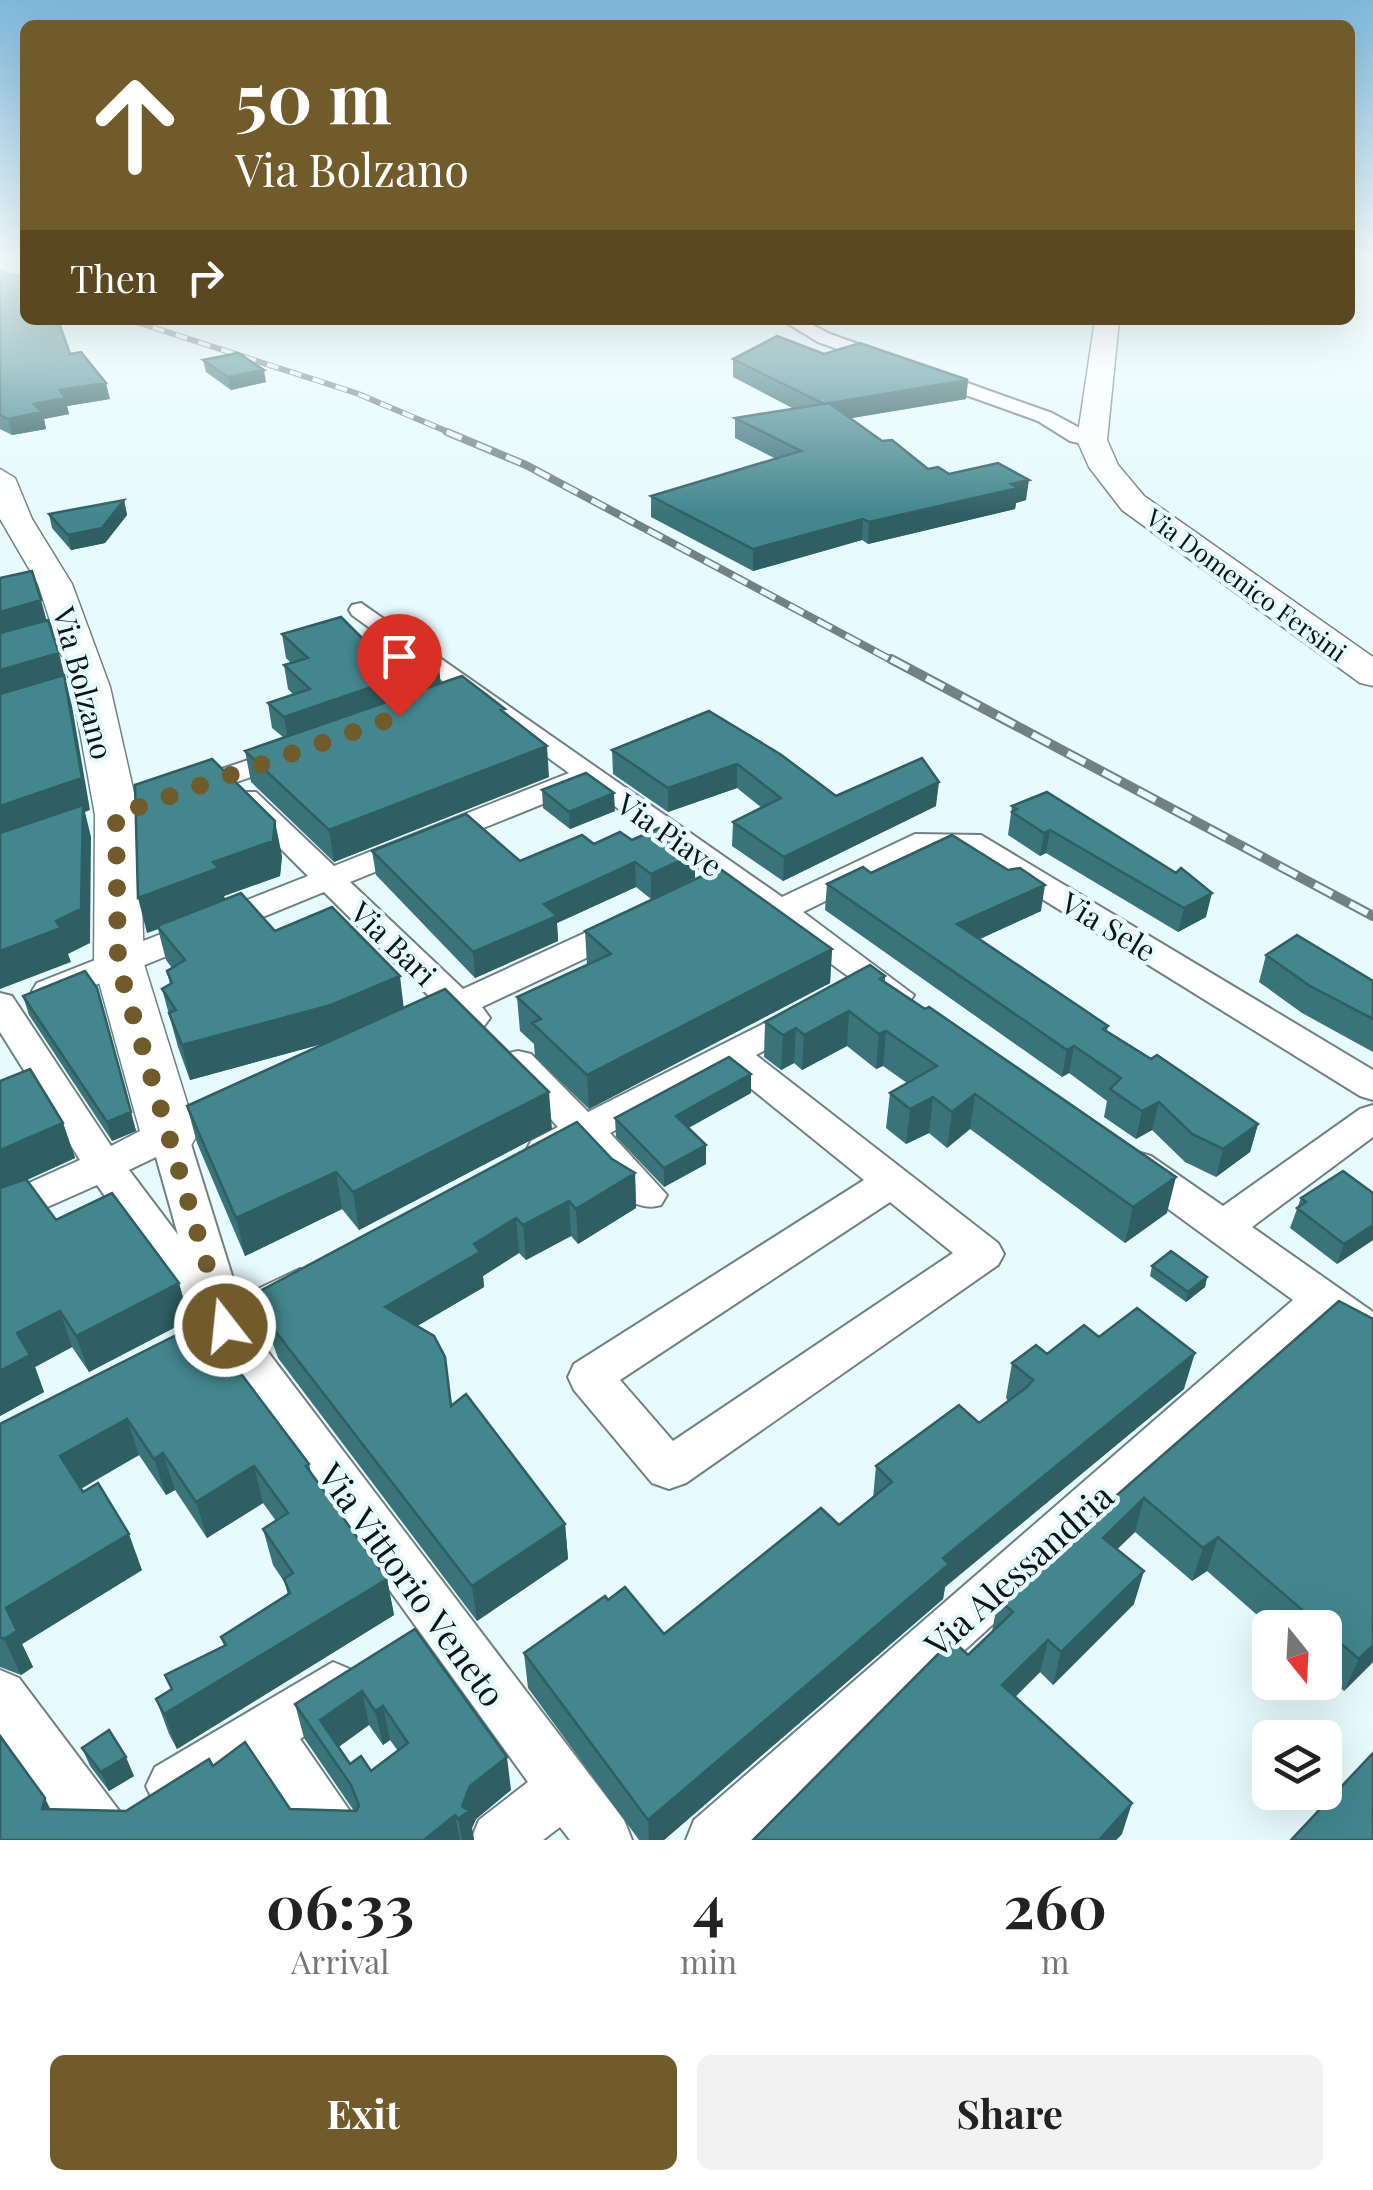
<!DOCTYPE html>
<html lang="en">
<head>
<meta charset="utf-8">
<style>
	:root { --surface:#fff; --page:#f2f2f2; --text:#222; --muted:#767676; --accent:#725b2b }
	body { margin:0; font-family:"Playfair Display",serif; background:var(--page); color:var(--text); height:100vh; display:flex; flex-direction:column; font-size:38px; white-space:nowrap }
	* { box-sizing:border-box; margin:0 }
	p { font-size:32px; color:var(--muted) }
	.icon { flex:none; width:55px; height:55px; fill:none; stroke:currentColor; stroke-width:2; stroke-linecap:round; stroke-linejoin:round }
	.map { position:relative; height:1840px; overflow:hidden }
	.sheet { display:flex; flex-direction:column; background:var(--surface); flex:1 }
	.sheet>* { flex:none }
	.hud { position:absolute; left:20px; top:20px; width:1335px; height:305px; border-radius:15px; box-shadow:0 10px 40px #0002; background:#725b2b; color:#fff; overflow:hidden }
	.needle { width:65px; rotate:162deg }
	.buttons { position:absolute; left:1252px; top:1610px; display:grid; gap:20px }
	.buttons a { display:grid; place-items:center; width:90px; height:90px; border-radius:15px; background:var(--surface); box-shadow:0 10px 40px #0002; font-size:50px }
	.pin { position:absolute; display:grid; place-items:center; width:85px; height:85px; color:#fff; margin:-102px -42px; border-radius:50% 50% 50% 0; rotate:-45deg; box-shadow:0 0 10px #0007 }
	.pin .icon { rotate:45deg }
	.me { position:absolute; width:110px; margin:-55px; rotate:344deg; stroke-linejoin:round; filter:drop-shadow(0 0 8px #0008) }
	.turn { display:flex; align-items:center; gap:35px; height:210px; padding:0 50px; font-size:45px }
	.turn .icon { width:130px; height:130px; stroke-width:2.5 }
	.turn b { display:block; font-size:70px; line-height:85px }
	.then { display:flex; align-items:center; height:95px; padding:0 50px; background:#0003; gap:20px; font-size:38px }
	.eta { display:flex; justify-content:space-evenly; align-items:center; height:170px; text-align:center }
	.eta b { font-size:60px; font-weight:700; line-height:70px }
	.action { display:flex; gap:20px; margin-top:auto; padding:20px 50px }
	.action a { flex:1; height:115px; border-radius:15px; background:var(--accent); color:#fff; font-size:40px; font-weight:700; line-height:115px; text-align:center }
	.action a+a { background:var(--page); color:var(--text) }
	.map>svg:first-child { display:block }
	.lines { fill:none; stroke-linecap:round; stroke-linejoin:round }
	.street-casing { stroke:#708183; stroke-width:4 }
	.secondary-casing { stroke:#708183; stroke-width:3 }
	.street { fill:#fff; fill-rule:evenodd }
	.secondary { fill:#fff; fill-rule:evenodd }
	.rail-far2-casing { stroke:#748183; stroke-width:6 }
	.rail-far1-casing { stroke:#748183; stroke-width:8 }
	.rail-casing { stroke:#748183; stroke-width:10 }
	.rail-far2 { stroke:#e7fafd; stroke-width:4; stroke-dasharray:12; stroke-linecap:butt }
	.rail-far1 { stroke:#e7fafd; stroke-width:5; stroke-dasharray:16; stroke-linecap:butt }
	.rail { stroke:#e7fafd; stroke-width:6; stroke-dasharray:20; stroke-linecap:butt }
	.wall { fill:#3a737a; fill-rule:evenodd }
	.shaded-wall { fill:#2f5e63 }
	.building { fill:#43868e; stroke:#2f5e63; stroke-width:2.5; fill-rule:evenodd }
	.route { stroke:#725b2b; stroke-width:18; stroke-dasharray:0 32.4 }
	.labels { text-anchor:middle; dominant-baseline:central; stroke-width:9; stroke-linejoin:round; paint-order:stroke }
	.far-street-label { font-size:25px; fill:#0d1415; stroke:#e7fafd }
	.street-label { font-size:30px; fill:#0d1415; stroke:#e7fafd }
	.near-street-label { font-size:35px; fill:#0d1415; stroke:#e7fafd }
</style>
</head>
<body>
<div class="map">
<svg width="1373" height="1840" viewBox="0 0 1373 1840">
	<rect width="100%" height="100%" fill="#e7fafd"/>
	<g class="lines">
		<defs>
			<path id="street" d="M782,320H803L830,334L1052,413L1102,440L1092,446L1070,441L1038,421L818,342Z
				M361,603L782,897L915,834L981,835L1373,1070V1100L1360,1096L963,850L931,849L803,912L914,995L909,1003H885L587,786L350,882L463,989L611,921H635L639,928L635,935L482,1007L490,1018L484,1026L472,1029L454,1020L423,1032L411,1029L405,1021L411,1013L435,1002L324,892L61,999H37L32,991L37,983L308,876L236,804L231,798L236,792H256L334,866L569,773L352,615L349,610L352,605Z
				M290,746L300,748L304,754L300,760L190,798L175,789L180,783Z
				M0,993L12,996L111,1146C137,1134 172,1109 200,1118L206,1127L190,1141L239,1298L300,1269L315,1273L321,1285L315,1297L252,1331L624,1820L632,1840H570L560,1827L543,1840H471L479,1820L528,1782L216,1349L207,1352L192,1347L185,1335L195,1321L97,1185L0,1228V1196L80,1160L0,1032ZM156,1157L178,1235L129,1170Z
				M803,1004L815,1007L820,1015L815,1023L756,1055L998,1243L1004,1254L998,1265L686,1483L669,1489L652,1483L574,1390L568,1377L574,1364L864,1180L728,1070L610,1133L667,1195L661,1205C627,1216 601,1172 580,1149L545,1165L531,1161L526,1151L531,1141L558,1127L500,1063L505,1054L518,1051L531,1054L588,1112ZM890,1202L953,1253L673,1441L620,1380Z
				M1373,1105V1137L1252,1227L1373,1312V1352L1358,1347L1324,1323L756,1840H686L694,1820L1293,1300L1123,1176L1118,1166L1123,1156L1137,1152L1151,1156L1223,1206L1360,1109Z
				M333,1662L352,1670L359,1688L352,1706L300,1739L356,1820L364,1840H303L255,1767L174,1814L155,1805L146,1786L155,1767Z
				M0,1670L19,1678L126,1820L134,1840H72L0,1740Z"/>
			<path id="secondary" d="M1095,320H1119L1107,440L1118,465L1144,496L1373,657V686L1360,683L1122,510L1089,467L1077,440Z
				M0,469L15,478L32,519L72,584L110,687L139,815L144,964L197,1135L189,1149L169,1155L149,1149L141,1135L94,964L95,815L72,687L38,584L0,519Z"/>
		</defs>
		<use href="#street" class="street-casing"/>
		<use href="#secondary" class="secondary-casing"/>
		<use href="#street" class="street"/>
		<use href="#secondary" class="secondary"/>
		<defs>
			<path id="rail-far2" d="M130,320L356,393L453,434"/>
			<path id="rail-far1" d="M447,432L526,465L895,662"/>
			<path id="rail" d="M891,659L1373,916"/>
		</defs>
		<use href="#rail-far2" class="rail-far2-casing"/>
		<use href="#rail-far1" class="rail-far1-casing"/>
		<use href="#rail" class="rail-casing"/>
		<use href="#rail-far2" class="rail-far2"/>
		<use href="#rail-far1" class="rail-far1"/>
		<use href="#rail" class="rail"/>
	</g>
	<path class="wall" d="M0,272L70,354L110,399L67,406L69,414L44,419L46,429L12,435L0,429Z
		M824,354L968,380L966,399L850,418L882,441L928,469L949,474L1026,500L1016,503L1015,509L868,544L862,540L753,571L651,517V496L776,459L735,438V418L794,409L733,377V359Z
		M203,360L266,382L231,390L206,372Z
		M124,500L127,515L105,543L71,550L52,528L49,514Z
		M282,634L365,641L441,683L506,714L549,777L334,862L251,782L245,751L283,737L272,728L268,703L293,694L288,689L284,665L291,663L286,658Z
		M709,711L836,796L936,806L783,881L732,846L733,822L762,808L737,788L668,812L613,774L612,750Z
		M542,790L615,811L570,829L543,808Z
		M1012,806L1206,917L1178,932L1046,853L1040,856L1008,835Z
		M632,840L695,854V878L651,899L636,887L557,923L558,941L475,978L376,875L372,851L520,861L594,844Z
		M282,856L280,876L224,896L225,899L404,1008L552,1129L359,1230L342,1209L245,1256L197,1143L187,1106L325,1043L190,1080L178,1047L162,989L170,984L167,971L172,968L166,960L158,929L147,933Z
		M871,873L1041,911L979,939L1108,1026L1107,1031L1258,1124L1250,1152L1216,1177L1185,1162L1152,1130L1136,1139L1104,1117L1107,1101L1069,1073L1062,1077L825,910L827,884Z
		M585,931L832,949L830,983L589,1109L535,1057L534,1044L520,1031L517,997L587,965Z
		M1266,955L1373,981V1052L1302,1013L1259,982Z
		M885,976V982L1167,1213L1125,1243L970,1129L947,1148L929,1133L906,1144L886,1128L890,1093L907,1083L883,1066L876,1069L847,1046L802,1070L794,1063L781,1070L764,1057L765,1022Z
		M97,988L136,1131L112,1141L29,1015L23,996Z
		M751,1074V1093L688,1128L706,1164L664,1187L616,1137L615,1118Z
		M0,1081L63,1123L75,1158L27,1180L56,1220L179,1283L189,1320L89,1372L72,1347L35,1367L44,1392L0,1416Z
		M612,1159L635,1173L636,1208L578,1244L571,1236L526,1260L519,1253L483,1276L484,1287L417,1326L451,1406L565,1524L568,1559L477,1621L278,1358L267,1327L258,1292Z
		M1373,1193V1240L1337,1264L1290,1228L1301,1198Z
		M1152,1266L1207,1277L1205,1287L1186,1302L1150,1276Z
		M1373,1319V1662L1344,1691L1325,1675V1628H1272L1207,1571L1192,1581L1135,1532L1117,1549L1134,1604L1053,1685L1040,1672L1015,1697L1122,1834L1116,1840H753L968,1655L992,1632L998,1599Z
		M202,1322L309,1464L311,1473L387,1579L394,1615L177,1749L169,1734L156,1699L171,1690L165,1675L224,1646L221,1637L288,1595L285,1583L273,1565L263,1529L276,1521L263,1503L207,1538L175,1490L166,1495L139,1455L81,1489L142,1570L22,1644L33,1667L21,1675L0,1667V1424Z
		M1099,1337L1184,1389L945,1587L943,1599L664,1840H639L528,1688L524,1653L608,1600L664,1634L839,1525L873,1498L876,1466L979,1423L1008,1401L1006,1398L1012,1363L1047,1354Z
		M415,1629L511,1790L476,1819L472,1828L474,1840H0L51,1810L126,1811L213,1766L290,1809L354,1811L304,1738L295,1704ZM369,1725L383,1745L390,1740L398,1751L371,1771L350,1764L338,1747Z
		M82,1748L134,1776L109,1791L90,1766Z"/>
	<path class="shaded-wall" d="M264,370L266,382L231,390L228,377Z
		M968,380L966,399L823,423L824,404Z
		M106,383L110,399L67,406L69,414L44,419L46,429L12,435L8,419L60,390Z
		M1029,480L1026,500L1016,503L1015,509L868,544L869,522Z
		M124,500L127,515L105,543L71,550L68,535Z
		M863,519L862,540L753,571V549Z
		M41,600L49,629L0,644V612Z
		M59,653L72,706L90,810L85,812L91,837L90,943L68,954L71,962L0,989V670Z
		M439,664L441,688L288,741L284,717Z
		M547,746L549,777L334,862L329,830Z
		M737,764V788L668,812V788Z
		M939,782L936,806L783,881L784,857Z
		M614,793L615,811L570,829L569,812Z
		M275,821L282,856L280,876L224,896L226,903L157,926L158,929L147,933L138,898Z
		M1050,830L1046,853L1040,856L1044,833Z
		M695,854V878L651,899V874Z
		M635,862L636,887L557,923L558,941L475,978L473,952L544,904Z
		M1045,885L1041,911L954,951L957,924Z
		M1212,893L1206,917L1178,932L1184,908Z
		M832,949L830,983L589,1109L587,1075Z
		M400,976L404,1010L337,1040L190,1080L182,1045Z
		M849,1011L847,1046L802,1070L804,1035Z
		M796,1028L794,1063L781,1070L783,1035Z
		M886,1031L883,1066L876,1069L879,1034Z
		M1074,1046L1069,1073L1062,1077L1067,1050Z
		M751,1074V1093L676,1135V1116Z
		M549,1092L552,1129L359,1230L353,1192Z
		M975,1094L970,1129L947,1148L952,1112Z
		M933,1097L929,1133L906,1144L910,1109Z
		M1159,1102L1152,1130L1136,1139L1142,1111Z
		M131,1112L136,1131L112,1141L107,1122Z
		M63,1123L75,1158L0,1192V1150Z
		M1258,1124L1250,1152L1216,1177L1223,1149Z
		M706,1145V1164L664,1187V1168Z
		M336,1172L342,1209L245,1256L236,1218Z
		M635,1173L636,1208L578,1244L576,1209Z
		M1176,1177L1167,1213L1125,1243L1133,1207Z
		M569,1201L571,1236L526,1260L523,1225Z
		M516,1218L519,1253L483,1276L484,1287L390,1342L385,1307L474,1244Z
		M1373,1225V1240L1337,1264L1344,1244Z
		M1207,1277L1205,1287L1186,1302L1188,1292Z
		M179,1283L189,1320L89,1372L76,1336Z
		M60,1311L72,1347L35,1367L44,1392L0,1416V1371L17,1333Z
		M1195,1353L1184,1389L945,1587L943,1599L664,1840H649L648,1820L943,1558Z
		M127,1419L139,1455L74,1492L60,1456Z
		M163,1453L175,1490L166,1495L154,1459Z
		M254,1466L263,1503L207,1538L196,1502Z
		M1144,1498L1135,1532L1095,1571L1103,1538Z
		M565,1524L568,1559L477,1621L472,1586Z
		M129,1534L142,1570L22,1644L33,1667L21,1675L4,1639L6,1608Z
		M1218,1537L1207,1571L1192,1581L1203,1548Z
		M1144,1571L1134,1604L1053,1685L1061,1652Z
		M387,1579L394,1615L177,1749L164,1714Z
		M1048,1640L1040,1672L995,1717L1002,1685Z
		M1373,1645V1662L1344,1691L1359,1659Z
		M362,1691L369,1725L329,1754L320,1720Z
		M383,1706L390,1740L383,1745L375,1711Z
		M126,1757L134,1776L109,1791L101,1772Z
		M507,1757L511,1790L476,1819L472,1828L474,1840H462L458,1819L470,1786Z
		M45,1798L61,1831L42,1809Z
		M1132,1803L1122,1834L1116,1840H1099Z
		M455,1815L460,1840H424Z"/>
	<path class="building" d="M25,266V320H58L70,354L81,352L106,383L60,390L65,398L34,404L42,412L8,419L0,415V272L21,276Z
		M777,336L824,354L860,343L968,380L824,404L733,359Z
		M238,353L264,370L228,377L203,360Z
		M829,403L882,441L892,440L928,469L938,467L949,474L998,463L1029,480L1011,484L1018,488L869,522L863,519L753,549L651,496L801,451L735,418Z
		M124,500L102,528L68,535L49,514Z
		M32,571L41,600L0,612V578Z
		M341,617L365,641L397,631L439,664L284,717L268,703L310,689L284,665L308,658L282,634Z
		M48,620L59,653L0,670V633Z
		M64,675L82,778L0,806V694Z
		M462,676L505,709L501,710L547,746L329,830L245,751Z
		M709,711L780,754L836,796L922,758L939,782L784,857L733,822L781,798L737,764L668,788L612,750Z
		M212,759L275,821L273,841L213,862L219,868L138,898L135,785Z
		M586,773L614,793L569,812L542,790Z
		M1047,792L1176,873L1181,868L1212,893L1184,908L1050,830L1044,833L1012,812L1017,809L1012,806Z
		M83,805L81,909L56,921L61,928L0,951V833Z
		M466,814L520,861L582,835L594,844L620,832L632,840L659,828L695,854L651,874L635,862L544,904L557,916L473,952L372,851Z
		M952,835L1008,870L1020,868L1045,885L957,924L1108,1026L1103,1029L1151,1059L1157,1055L1258,1124L1223,1149L1192,1134L1159,1102L1142,1111L1110,1089L1121,1078L1074,1046L1067,1050L827,884L863,867L871,873Z
		M719,868L832,949L587,1075L532,1023L541,1019L517,997L611,954L585,931Z
		M241,893L275,931L332,907L400,976L331,1005L182,1045L169,1013L176,1010L162,989L172,983L167,971L185,960L157,926Z
		M1297,935L1373,981V1019L1310,986L1266,955Z
		M870,965L885,976L880,979L925,1009L929,1007L1176,1177L1133,1207L975,1094L952,1112L933,1097L910,1109L890,1093L937,1066L886,1031L879,1034L849,1011L804,1035L796,1028L783,1035L765,1022Z
		M85,971L97,988L131,1112L107,1122L23,996Z
		M445,989L549,1092L353,1192L336,1172L236,1218L187,1106Z
		M729,1057L751,1074L676,1116L706,1145L664,1168L615,1118Z
		M30,1069L63,1123L0,1150V1081Z
		M577,1122L612,1159L635,1173L576,1209L569,1201L523,1225L516,1218L474,1244L480,1252L385,1307L434,1336L445,1357L451,1406L466,1394L565,1524L472,1586L269,1323L258,1292Z
		M1343,1171L1373,1193V1225L1344,1244L1297,1208L1306,1202L1301,1198Z
		M26,1179L56,1220L112,1193L179,1283L76,1336L60,1311L17,1333L30,1355L0,1371V1188Z
		M1171,1251L1207,1277L1188,1292L1152,1266Z
		M1339,1301L1373,1319V1645L1359,1659L1325,1630V1628H1323L1218,1537L1203,1548L1144,1498L1103,1538L1144,1571L1061,1652L1048,1640L1002,1685L1132,1803L1099,1840H753L952,1640L968,1655L1013,1612L998,1599Z
		M1137,1308L1195,1353L943,1558L949,1564L648,1820L524,1653L605,1596L608,1600L625,1587L664,1634L821,1508L839,1525L892,1482L876,1466L959,1405L979,1423L1027,1387L1033,1380L1012,1363L1036,1345L1047,1354L1084,1325L1099,1337Z
		M202,1322L309,1464L306,1466L387,1579L164,1714L156,1699L172,1689L165,1675L226,1645L221,1637L290,1593L284,1579L293,1573L263,1529L288,1513L254,1466L196,1502L163,1453L154,1459L127,1419L60,1456L83,1492L98,1483L129,1534L6,1608L17,1631L4,1639L0,1637V1424Z
		M415,1629L507,1757L470,1786L462,1806L469,1811L458,1819L455,1815L424,1840H0V1736L45,1798L42,1809L126,1811L209,1759L213,1766L245,1742L290,1809L356,1811L359,1806L351,1785L295,1704ZM362,1691L375,1711L383,1706L408,1743L371,1771L361,1756L350,1764L320,1720Z
		M109,1730L126,1757L101,1772L82,1748Z
		M1373,1753V1840H1291Z"/>
	<linearGradient id="sky" x2="0" y2="1"><stop stop-color="#7db8db"/><stop offset="0.5" stop-color="#f4fdfe"/><stop offset="1" stop-color="#f4fdfe" stop-opacity="0"/></linearGradient>
	<rect width="1373" height="515" fill="url(#sky)"/>
	<g class="lines">
		<path class="route" d="M225,1326L118,964L116,815L399,716"/>
	</g>
	<g class="labels">
		<g class="far-street-label">
			<text transform="translate(1247 584) rotate(36)">Via Domenico Fersini</text>
		</g>
		<g class="street-label">
			<text transform="translate(84 683) rotate(75)">Via Bolzano</text>
			<text transform="translate(670 834) rotate(35)">Via Piave</text>
			<text transform="translate(1109 926) rotate(31)">Via Sele</text>
			<text transform="translate(394 943) rotate(44)">Via Bari</text>
		</g>
		<g class="near-street-label">
			<text transform="translate(1018 1569) rotate(-42)">Via Alessandria</text>
			<text transform="translate(413 1584) rotate(54)">Via Vittorio Veneto</text>
		</g>
	</g>
</svg>
<div class="buttons">
<a><svg class="needle" viewBox="-14 -14 28 28"><path d="M0-13l5 13h-10z" fill="#e53935"/><path d="M0 13l5-13h-10z" fill="#767676"/></svg></a>
<a><svg class="icon" aria-label="layers" viewBox="0 0 24 24"><path d="M12 4l9 5-9 5-9-5zM3 14l9 5 9-5"/></svg></a>
</div>
<div class="pin" style="left:399px;top:716px;background:#d93025"><svg class="icon" aria-label="arrive" viewBox="0 0 24 24"><path d="M6 21V4h12l-3 4 3 4H6"/></svg></div>
<svg class="me" style="left:225px;top:1326px" viewBox="-20 -20 40 40"><circle r="17" fill="#725b2b" stroke="#fff" stroke-width="3"/><path d="M0-11L8 9 0 5-8 9z" fill="#fff"/></svg>
<div class="hud">
<div class="turn"><svg class="icon" aria-label="ahead" viewBox="0 0 24 24"><path d="M12 20V5M6 11l6-6 6 6"/></svg><div><b>50 m</b>Via Bolzano</div></div>
<div class="then">Then<svg class="icon" aria-label="right" viewBox="0 0 24 24"><path d="M7 20v-9h11M14 6l5 5-5 5"/></svg></div>
</div>
</div>
<section class="sheet">
<div class="eta">
<div><b>06:33</b><p>Arrival</p></div>
<div><b>4</b><p>min</p></div>
<div><b>260</b><p>m</p></div>
</div>
<div class="action"><a>Exit</a><a>Share</a></div>
</section>
</body>
</html>
